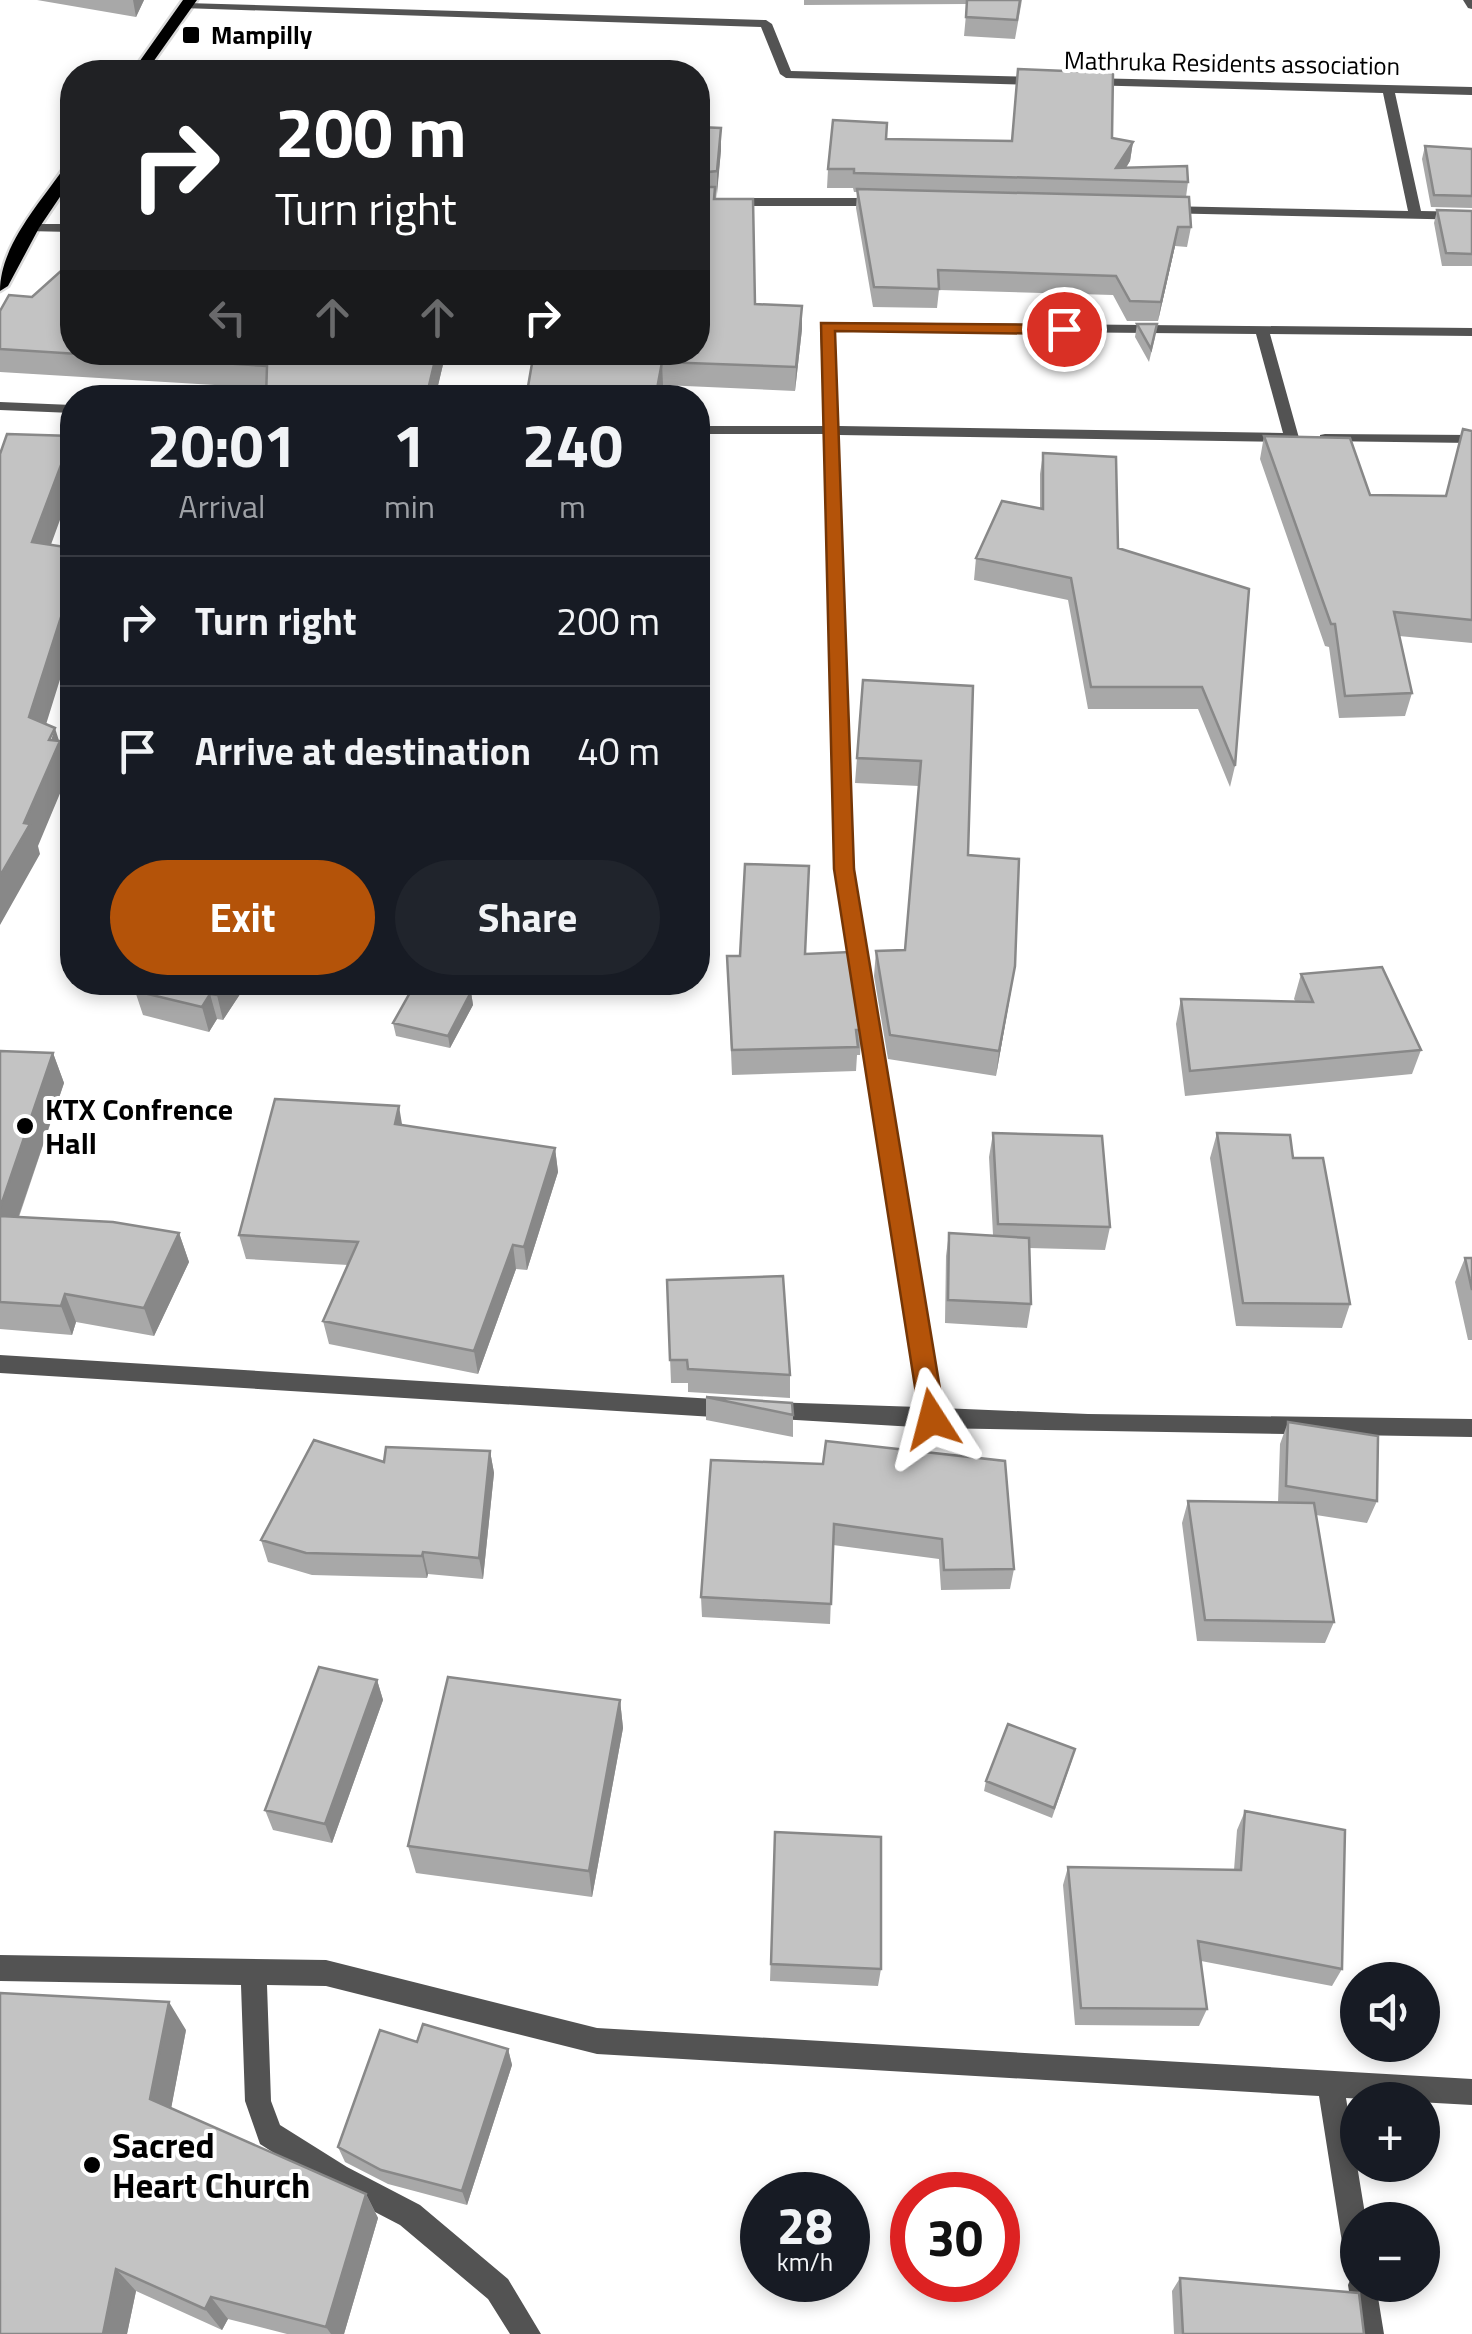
<!DOCTYPE html>
<html lang="en">
<head>
<meta charset="utf-8">
<style>
	:root { --surface:#171b24; --page:#20242c; --text:#f1f3f6; --muted:#9ea1a6; --line:#363941; --accent:#b45309 }
	body { margin:0; font-family:"Titillium Web",sans-serif; background:var(--page); color:var(--text); height:100vh; display:flex; flex-direction:column; font-size:38px; white-space:nowrap }
	* { box-sizing:border-box; margin:0 }
	p { font-size:32px; color:var(--muted) }
	.icon { flex:none; width:55px; height:55px; fill:none; stroke:currentColor; stroke-width:2; stroke-linecap:round; stroke-linejoin:round }
	.map { position:relative; flex:1; overflow:hidden }
	.drawer { position:absolute; left:60px; top:385px; width:650px; height:610px; display:flex; flex-direction:column; background:var(--surface); border-radius:40px; box-shadow:0 5px 15px #0003 }
	.drawer>* { flex:none }
	.top-card { position:absolute; left:60px; top:60px; width:650px; height:305px; border-radius:40px; box-shadow:0 5px 15px #0003; background:#202124; color:#fff; overflow:hidden }
	.tools { position:absolute; left:1340px; top:1962px; display:grid; gap:20px }
	.tools a { display:grid; place-items:center; width:100px; height:100px; border-radius:50%; background:var(--surface); box-shadow:0 5px 15px #0003; font-size:50px }
	.speed { position:absolute; left:740px; top:2172px; display:flex; gap:20px; font-size:50px; font-weight:700; text-align:center }
	.speed>* { display:grid; place-content:center; width:130px; height:130px; border-radius:50%; background:var(--surface); box-shadow:0 5px 15px #0003; line-height:1 }
	.speed small { font-size:25px; font-weight:400 }
	.speed .limit { border:15px solid #d22; background:#fff; color:#111 }
	.pin { position:absolute; display:grid; place-items:center; width:85px; height:85px; color:#fff; margin:-42px; border:5px solid #fff; border-radius:50%; box-shadow:0 2px 10px #0007 }
	.me { position:absolute; width:110px; margin:-55px; rotate:351deg; stroke-linejoin:round; filter:drop-shadow(0 0 8px #0008) }
	.turn { display:flex; align-items:center; gap:35px; height:210px; padding:0 50px; font-size:45px }
	.turn .icon { width:130px; height:130px; stroke-width:2.5 }
	.turn b { display:block; font-size:70px; line-height:85px }
	.lanes { display:flex; align-items:center; height:95px; padding:0 50px; background:#0003; justify-content:center; gap:50px; direction:ltr }
	.lanes .off { opacity:.35 }
	.eta { display:flex; justify-content:space-evenly; align-items:center; height:170px; text-align:center }
	.eta b { font-size:60px; font-weight:700; line-height:70px }
	.cta { display:flex; gap:20px; margin-top:auto; padding:20px 50px }
	.cta a { flex:1; height:115px; border-radius:60px; background:var(--accent); color:#fff; font-size:40px; font-weight:700; line-height:115px; text-align:center }
	.cta a+a { background:var(--page); color:var(--text) }
	ul { padding:0; list-style:none }
	li { display:flex; align-items:center; gap:30px; height:130px; padding:0 50px; border-top:2px solid var(--line) }
	li div { flex:1 }
	li b { display:block; font-size:38px }
	li em { font-style:normal }
	.map>svg:first-child { display:block }
	.lines { fill:none; stroke-linecap:round; stroke-linejoin:round }
	.primary-casing { stroke:#dbdbdb; stroke-width:5 }
	.minor { fill:#535353; fill-rule:evenodd }
	.primary { fill:#000; fill-rule:evenodd }
	.wall { fill:#a8a8a8 }
	.shaded-wall { fill:#888 }
	.building { fill:#c3c3c3; stroke:#888; stroke-width:2.5 }
	.route { fill:#b45309; stroke:#753606; stroke-width:2.5 }
	.poi-dot { fill:#000; stroke:#fff; stroke-width:4 }
	.labels { text-anchor:middle; dominant-baseline:central; stroke-width:8; stroke-linejoin:round; paint-order:stroke }
	.far-poi-label { font-size:25px; font-weight:bold; fill:#000; stroke:#fff; text-anchor:start }
	.far-street-label { font-size:25px; fill:#000; stroke:#fff }
	.poi-label { font-size:30px; font-weight:bold; fill:#000; stroke:#fff; text-anchor:start }
	.near-poi-label { font-size:35px; font-weight:bold; fill:#000; stroke:#fff; text-anchor:start }
</style>
</head>
<body>
<div class="map">
<svg width="1472" height="2334" viewBox="0 0 1472 2334">
	<rect width="100%" height="100%" fill="#fff"/>
	<g class="lines">
		<defs>
			<path id="primary" d="M183,0H197L146,72H132Z
				M72,163V179L39,228L8,286L0,291C0,245 41,202 66,165Z"/>
		</defs>
		<use href="#primary" class="primary-casing"/>
		<path class="minor" d="M1463,0H1472V9L1468,8Z
			M186,3L766,20L772,24L791,71L1039,77L1045,81L1039,85L786,78L780,74L761,27L182,8V4Z
			M1088,78L1472,87V95L1395,93L1421,211L1472,212V220L1159,213V207L1164,206L1408,211L1383,93L1084,85L1082,82Z
			M698,198H880L886,202L880,206H698Z
			M31,224H72V232L26,231L24,228Z
			M827,322L1472,328V336L1270,334L1299,438L1292,442L839,435L853,869L941,1408L1088,1414L1472,1419V1437L932,1428L761,1418L758,1411L761,1404L769,1402L919,1407L835,869L825,434H698V426H824L820,326ZM834,330L1256,334L1283,433L839,426Z
			M0,402L72,405V413L0,410Z
			M1325,434L1472,435V443L1320,441V435Z
			M0,1355L730,1400L738,1402L741,1409L738,1416L730,1418L0,1373Z
			M0,1955L326,1960L597,2028L1472,2079V2105L1346,2098L1366,2220H1358V2269L1348,2265L1344,2255L1319,2096L597,2054L326,1986L267,1985L271,2101L280,2125L347,2167L420,2205L508,2279L541,2334H510L488,2299L400,2225L327,2187L260,2144L245,2101L241,1985L0,1981Z
			M1358,2273V2285H1376L1384,2334H1356L1348,2285L1352,2275Z"/>
		<use href="#primary" class="primary"/>
	</g>
	<path class="wall" d="M37,0H144L136,17Z
		M804,0H1022L1015,39L964,36L967,4L804,5Z
		M698,127L721,128V150L716,199L755,304L802,306V329L795,391L663,385L660,398H526L698,352Z
		M1112,138L1133,142L1130,161L1126,168L1188,182L1186,197L1191,227L1187,247L1175,246L1158,321H1127L1113,295L939,290L937,308L873,307L856,208L857,192H854L853,188H827L828,169L886,139L1012,141Z
		M1425,146L1472,149V208L1431,207L1422,159Z
		M1437,210L1472,211V266H1442L1434,223Z
		M0,311L72,352H446L435,398H266V388L0,372Z
		M1137,324L1155,337L1149,362L1135,337Z
		M1472,431V643L1399,636L1412,693L1405,716L1339,718L1329,647L1325,646L1260,459L1264,436L1370,495L1445,496Z
		M1043,453L1118,548L1249,589L1235,766L1230,787L1198,709H1088L1068,600L974,580L976,558L1040,509V474Z
		M863,680L973,686L968,855L1015,966L996,1076L888,1059L874,976L876,951L905,950L919,786L855,783Z
		M805,954L862,1030L860,1055H857L856,1071L732,1075L727,956Z
		M1301,974L1421,1050L1412,1074L1185,1096L1176,1024L1181,999L1296,1002L1294,999Z
		M140,982H248L223,1020L217,1019L209,1032L143,1015L135,991Z
		M471,992L473,1005L450,1048L396,1036L393,1023Z
		M0,1051L53,1053L64,1083L19,1217L179,1233L189,1262L154,1336L76,1322L72,1335L0,1329Z
		M402,1125L555,1148L558,1172L527,1270L516,1269L478,1374L329,1344L323,1321L348,1265L246,1259L239,1235Z
		M993,1133L1110,1227L1105,1250L1029,1248L1031,1304L1027,1328L945,1323L946,1256L949,1233L993,1235L989,1157Z
		M1217,1133L1293,1158L1350,1304L1342,1328L1236,1326L1210,1158Z
		M1465,1258H1472V1340H1468L1455,1282Z
		M667,1280L790,1375V1398L688,1392V1383H671Z
		M706,1397L793,1415V1437L706,1420Z
		M1288,1422L1377,1501L1367,1523L1316,1515L1334,1622L1325,1643L1197,1641L1182,1523L1188,1501L1278,1503L1280,1444Z
		M490,1451L494,1473L483,1579L428,1574L427,1578L312,1575L268,1562L261,1540L384,1462Z
		M823,1464L1014,1569L1010,1589L941,1590L939,1559L833,1545L830,1624L702,1617L701,1597Z
		M377,1680L383,1700L332,1843L273,1830L265,1810Z
		M620,1700L623,1728L592,1897L416,1873L408,1846Z
		M1072,1760L1052,1818L984,1791L986,1781Z
		M1245,1811L1342,1969L1332,1986L1201,1961L1207,2009L1199,2026L1075,2025L1063,1885L1068,1867L1234,1870L1237,1830Z
		M775,1832L881,1969L878,1986L770,1981Z
		M186,2030L171,2108L366,2194L378,2218L344,2334H287L228,2319L222,2330L136,2291L127,2334H0Z
		M417,2042L508,2049L512,2065L467,2205L388,2184L345,2162L338,2147Z
		M1180,2278L1364,2334H1174L1172,2291Z"/>
	<path class="shaded-wall" d="M133,0H144L136,17Z
		M721,128V150L717,194V171Z
		M1133,142L1130,161L1118,180L1116,168Z
		M1178,227L1175,246L1158,321L1161,302Z
		M802,306V329L795,391L796,367Z
		M437,352H446L435,398H426Z
		M662,362L663,385L660,398H658L657,389Z
		M72,436V487L41,572L32,542Z
		M72,583V641L39,747L29,717Z
		M55,728L69,772L38,846L40,854L0,925V876L24,823Z
		M1015,966L1011,991L996,1076L999,1051Z
		M225,982H248L223,1020L217,995Z
		M471,992L473,1005L450,1048L448,1036Z
		M210,994L217,1019L209,1032L202,1007Z
		M53,1053L64,1083L9,1244L0,1222V1208Z
		M399,1106L403,1130L395,1124Z
		M555,1148L558,1172L527,1270L524,1247Z
		M179,1233L189,1262L154,1336L144,1308Z
		M513,1245L516,1269L478,1374L474,1351Z
		M65,1294L76,1322L72,1335L61,1306Z
		M490,1451L494,1473L483,1579L479,1558Z
		M423,1552L428,1574L427,1578L422,1556Z
		M377,1680L383,1700L332,1843L325,1824Z
		M620,1700L623,1728L592,1897L589,1871Z
		M169,2002L186,2030L168,2125L150,2099Z
		M508,2049L512,2065L467,2205L462,2191Z
		M366,2194L378,2218L344,2334H331L326,2327Z
		M116,2269L136,2291L127,2334H103Z
		M211,2297L228,2319L222,2330L205,2309Z"/>
	<path class="building" d="M967,0H1020L1017,20L966,17Z
		M1018,69L1113,73L1112,138L1133,142L1116,168L1187,166L1188,182L854,173V169H828L833,120L887,123L886,139L1012,141Z
		M698,127L721,128L717,171L698,173Z
		M1425,146L1472,149V196L1434,195Z
		M698,187H715L714,199H753L755,304L802,306L796,367L662,362L657,389L636,388V398H526L534,352H698Z
		M857,189L1189,197L1191,227H1178L1161,302L1130,301L1116,276L938,270L939,289L874,287Z
		M1437,210L1472,211V254L1446,253Z
		M72,261V352H437L426,398H266L267,366L0,349V311L9,295L32,297Z
		M1137,324H1157L1151,349Z
		M1463,429L1472,431V620L1394,612L1412,693L1345,696L1335,624H1331L1264,436L1350,438L1370,495L1446,496Z
		M7,434L72,436L32,542L72,548V583L29,717L55,728L49,740L60,741L24,823L30,824L0,876V454Z
		M1043,453L1116,457L1118,548L1249,589L1235,766L1202,687H1091L1071,578L976,558L1002,501L1043,509Z
		M863,680L973,686L968,855L1019,859L1015,966L999,1051L890,1035L876,951L905,950L921,761L857,758Z
		M745,864L809,866L805,954L850,952L862,1030H856L858,1047L732,1050L727,956H740Z
		M1382,967L1421,1050L1190,1071L1181,999L1313,1002L1301,974Z
		M140,982H225L217,995L210,994L202,1007L135,991Z
		M416,982H430L471,992L448,1036L393,1023Z
		M0,1051L53,1053L0,1208Z
		M275,1099L399,1106L395,1124L555,1148L524,1247L513,1245L474,1351L323,1321L358,1242L239,1235Z
		M993,1133L1102,1136L1110,1227L998,1224Z
		M1217,1133L1290,1135L1293,1158H1323L1350,1304L1243,1303Z
		M0,1216L113,1222L179,1233L144,1308L65,1294L61,1306L0,1302Z
		M949,1233L1029,1238L1031,1304L948,1300Z
		M1465,1258H1472V1290Z
		M783,1276L790,1375L688,1369L687,1360H670L667,1280Z
		M706,1397L792,1403L793,1415Z
		M1288,1422L1378,1436L1377,1501L1286,1486Z
		M314,1440L384,1462L386,1447L490,1451L479,1558L423,1552L422,1556L306,1553L261,1540Z
		M826,1441L1005,1461L1014,1569L944,1570L942,1539L834,1524L831,1604L701,1597L711,1460L823,1464Z
		M1188,1501L1314,1503L1334,1622L1205,1620Z
		M319,1667L377,1680L325,1824L265,1810Z
		M448,1677L620,1700L589,1871L408,1846Z
		M1008,1724L1075,1749L1054,1808L986,1781Z
		M1245,1811L1345,1830L1342,1969L1198,1941L1207,2009L1081,2008L1068,1867L1241,1870Z
		M775,1832L881,1837V1969L771,1964Z
		M0,1993L169,2002L150,2099L366,2194L326,2327L211,2297L205,2309L116,2269L103,2334H0Z
		M423,2024L508,2049L462,2191L381,2170L338,2147L380,2030L417,2042Z
		M1180,2278L1359,2293L1364,2334H1183Z"/>
	<path class="route" d="M821,323L1064,325L1072,329L1064,334L835,331L854,869L945,1419L941,1426L932,1429L923,1426L920,1419L834,869Z"/>
	<g class="poi-dot">
		<rect x="181" y="25" width="20" height="20" rx="5"/>
		<circle cx="25" cy="1126" r="10"/>
		<circle cx="92" cy="2165" r="10"/>
	</g>
	<g class="labels">
		<g class="far-poi-label">
			<text x="211" y="35">Mampilly</text>
		</g>
		<g class="far-street-label">
			<text transform="translate(1232 63) rotate(1)">Mathruka Residents association</text>
		</g>
		<g class="poi-label">
			<text x="45" y="1109">KTX Confrence<tspan x="45" dy="34">Hall</tspan></text>
		</g>
		<g class="near-poi-label">
			<text x="112" y="2145">Sacred<tspan x="112" dy="40">Heart Church</tspan></text>
		</g>
	</g>
</svg>
<div class="tools">
<a><svg class="icon" aria-label="sound" viewBox="0 0 24 24"><path d="M4 9h4l5-4v14l-5-4H4zM17 9q2 3 0 6"/></svg></a>
<a>+</a>
<a>−</a>
</div>
<div class="speed"><div>28<small>km/h</small></div><div class="limit">30</div></div>
<div class="pin" style="left:1064px;top:329px;background:#d93025"><svg class="icon" aria-label="arrive" viewBox="0 0 24 24"><path d="M6 21V4h12l-3 4 3 4H6"/></svg></div>
<svg class="me" style="left:932px;top:1419px" viewBox="-20 -20 40 40"><path d="M0-17L14 15 0 8-14 15z" fill="#b45309" stroke="#fff" stroke-width="4"/></svg>
<div class="top-card">
<div class="turn"><svg class="icon" aria-label="right" viewBox="0 0 24 24"><path d="M7 20v-9h11M14 6l5 5-5 5"/></svg><div><b>200 m</b>Turn right</div></div>
<div class="lanes"><svg class="icon off" aria-label="left" viewBox="0 0 24 24"><path d="M17 20v-9H6M10 6l-5 5 5 5"/></svg><svg class="icon off" aria-label="ahead" viewBox="0 0 24 24"><path d="M12 20V5M6 11l6-6 6 6"/></svg><svg class="icon off" aria-label="ahead" viewBox="0 0 24 24"><path d="M12 20V5M6 11l6-6 6 6"/></svg><svg class="icon" aria-label="right" viewBox="0 0 24 24"><path d="M7 20v-9h11M14 6l5 5-5 5"/></svg></div>
</div>
<section class="drawer">
<div class="eta">
<div><b>20:01</b><p>Arrival</p></div>
<div><b>1</b><p>min</p></div>
<div><b>240</b><p>m</p></div>
</div>
<ul>
<li><svg class="icon" aria-label="right" viewBox="0 0 24 24"><path d="M7 20v-9h11M14 6l5 5-5 5"/></svg><div><b>Turn right</b></div><em>200 m</em></li>
<li><svg class="icon" aria-label="arrive" viewBox="0 0 24 24"><path d="M6 21V4h12l-3 4 3 4H6"/></svg><div><b>Arrive at destination</b></div><em>40 m</em></li>
</ul>
<div class="cta"><a>Exit</a><a>Share</a></div>
</section>
</div>
</body>
</html>
